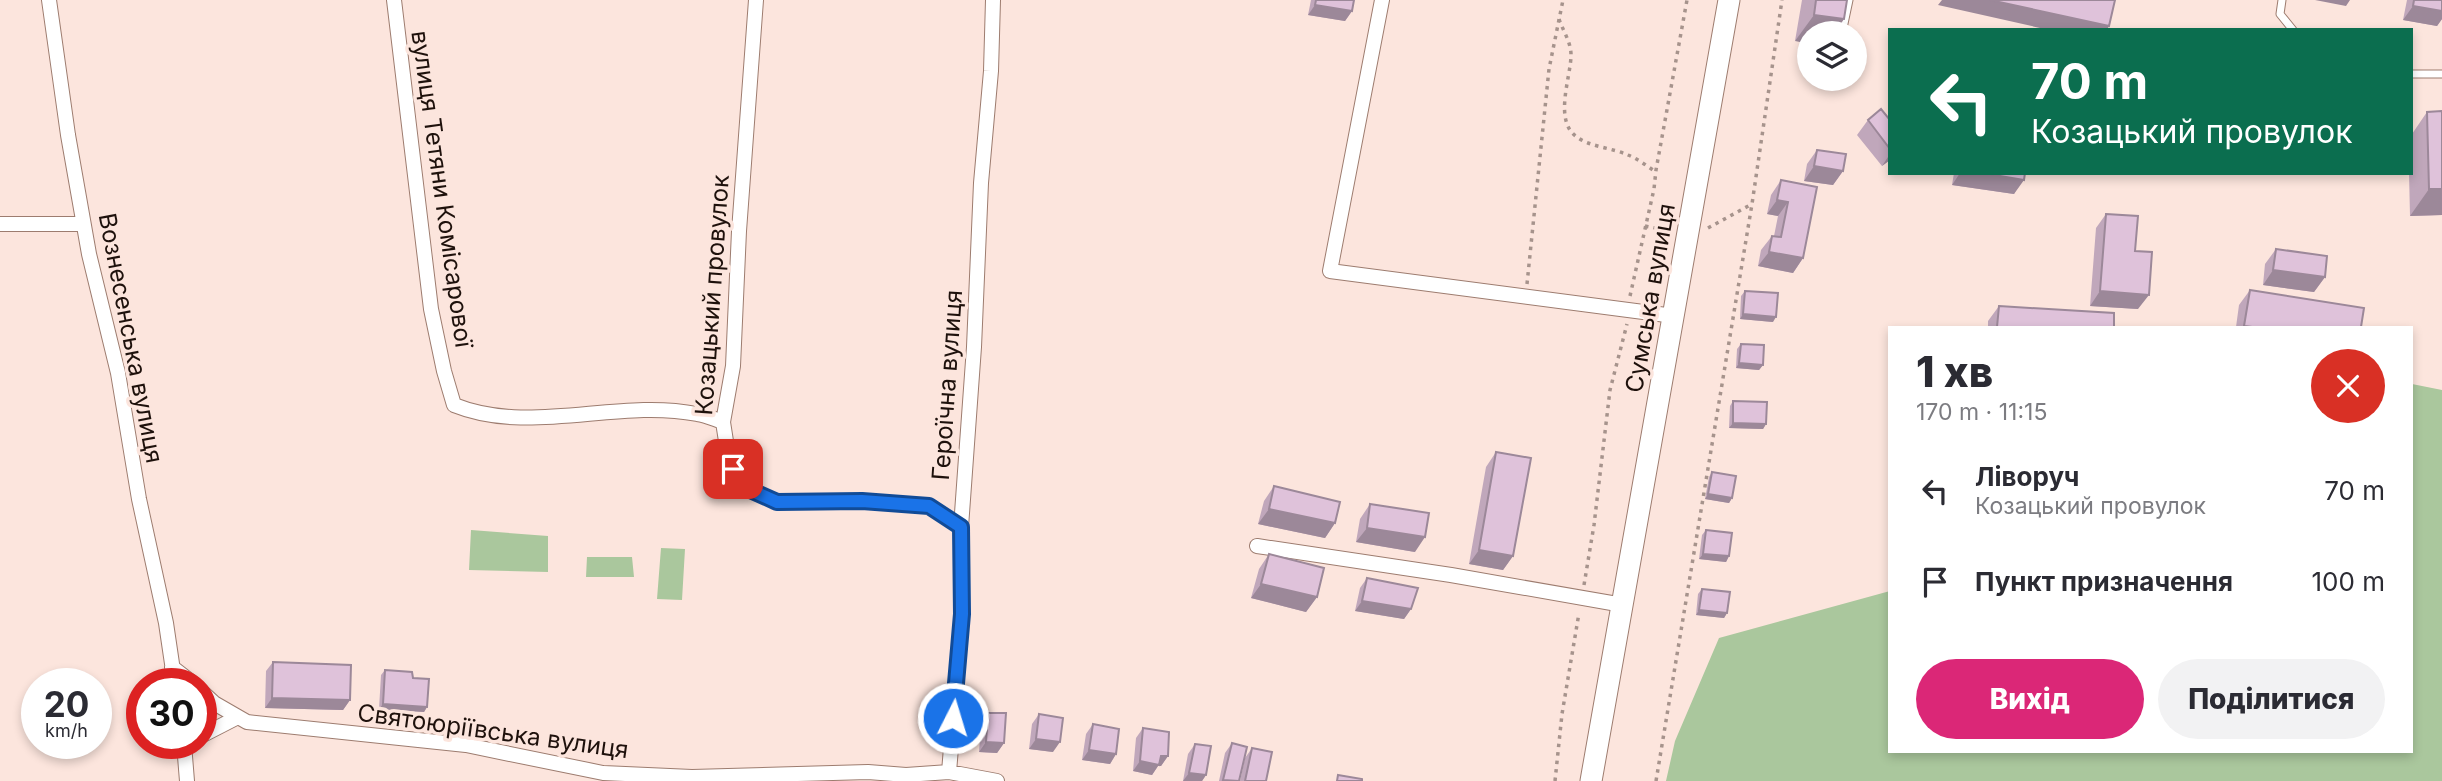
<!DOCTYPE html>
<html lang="uk">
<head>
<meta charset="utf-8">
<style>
	:root { --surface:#fff; --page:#f2f2f3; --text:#2b2b33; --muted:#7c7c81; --accent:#db2777 }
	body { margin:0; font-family:Inter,sans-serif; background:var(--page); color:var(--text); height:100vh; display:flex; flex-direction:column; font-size:26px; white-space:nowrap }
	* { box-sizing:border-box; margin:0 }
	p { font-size:23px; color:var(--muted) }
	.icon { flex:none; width:38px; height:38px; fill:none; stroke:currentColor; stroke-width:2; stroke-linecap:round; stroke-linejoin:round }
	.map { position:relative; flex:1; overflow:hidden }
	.panel { position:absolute; left:1888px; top:326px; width:525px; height:427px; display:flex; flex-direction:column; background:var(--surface); border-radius:0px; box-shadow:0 4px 10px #0003 }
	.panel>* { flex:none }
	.top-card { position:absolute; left:1888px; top:28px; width:525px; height:147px; border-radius:0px; box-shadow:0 4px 10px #0003; background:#0b6e4f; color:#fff; overflow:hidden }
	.controls { position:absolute; left:1797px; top:21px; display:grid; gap:14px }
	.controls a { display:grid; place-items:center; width:70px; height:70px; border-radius:50%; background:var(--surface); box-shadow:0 4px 10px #0003; font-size:35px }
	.speed { position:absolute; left:21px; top:668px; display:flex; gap:14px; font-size:35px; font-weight:700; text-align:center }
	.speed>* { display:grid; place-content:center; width:91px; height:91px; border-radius:50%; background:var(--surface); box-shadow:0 4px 10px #0003; line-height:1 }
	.speed small { font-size:18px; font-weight:400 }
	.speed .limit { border:10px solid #d22; background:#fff; color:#111 }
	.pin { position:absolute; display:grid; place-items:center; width:60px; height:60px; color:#fff; margin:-30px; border-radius:14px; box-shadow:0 4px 10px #0006 }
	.me { position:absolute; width:77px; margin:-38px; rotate:5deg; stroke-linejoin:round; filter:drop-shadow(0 0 5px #0008) }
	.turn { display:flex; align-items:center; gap:24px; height:147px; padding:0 28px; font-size:32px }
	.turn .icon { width:91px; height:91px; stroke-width:2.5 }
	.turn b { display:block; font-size:49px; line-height:60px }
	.round { display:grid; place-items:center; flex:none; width:74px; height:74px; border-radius:37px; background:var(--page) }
	.summary { display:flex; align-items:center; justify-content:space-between; height:119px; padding:0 28px }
	h1 { font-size:42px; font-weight:800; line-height:52px }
	.primary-button { display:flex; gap:14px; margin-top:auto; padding:14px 28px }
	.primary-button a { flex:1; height:80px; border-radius:42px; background:var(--accent); color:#fff; font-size:28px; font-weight:800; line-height:80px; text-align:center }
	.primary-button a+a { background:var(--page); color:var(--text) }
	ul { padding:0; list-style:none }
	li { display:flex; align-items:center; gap:21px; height:91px; padding:0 28px }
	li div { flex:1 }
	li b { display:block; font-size:26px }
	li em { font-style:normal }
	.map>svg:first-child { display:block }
	.green { fill:#aac79d }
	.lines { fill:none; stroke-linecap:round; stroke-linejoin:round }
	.lane-casing { stroke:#9d7c6f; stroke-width:9 }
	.street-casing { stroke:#9d7c6f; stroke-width:16 }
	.secondary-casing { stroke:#9d7c6f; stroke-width:23 }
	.path { stroke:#a6938c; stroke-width:3.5; stroke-dasharray:3.5 5; stroke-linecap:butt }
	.lane { stroke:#fff; stroke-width:7 }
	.street { stroke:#fff; stroke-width:14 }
	.secondary { stroke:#fff; stroke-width:21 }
	.wall { fill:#c0a7bb }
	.shaded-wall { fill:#9c8899 }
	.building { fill:#dfc2da; stroke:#9c8899; stroke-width:2 }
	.route-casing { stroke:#114b97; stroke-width:18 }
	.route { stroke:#1a73e8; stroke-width:12 }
	.labels { text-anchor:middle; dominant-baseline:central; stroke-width:7; stroke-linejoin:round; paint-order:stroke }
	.street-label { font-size:24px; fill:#1e110c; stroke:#fce5dd }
</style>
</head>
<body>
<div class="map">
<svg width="2442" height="781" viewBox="0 0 2442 781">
	<rect width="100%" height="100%" fill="#fce5dd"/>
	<path class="green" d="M2412,384L2442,390V781H1666L1675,741L1719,638L1890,591V751H2412Z
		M471,530L548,536V572L469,570Z
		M661,548L685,549L682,600L657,599Z
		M587,557H632L634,577H586Z"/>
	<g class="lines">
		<defs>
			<path id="lane" d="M2282,0L2280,14L2293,30
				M1842,33L1849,0
				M2412,74H2442"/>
			<path id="street" d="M49,0L68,135L89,254L118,373L139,499L166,623L175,684
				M394,0L431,309L444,371L454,405C531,436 617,398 697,414C706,415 714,419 723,422
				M756,0L739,231L733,366L723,422L728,454L737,484L777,502L862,501L929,506L961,527
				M1382,0L1330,271L1674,316
				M0,224H83
				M1257,546L1451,575L1623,605
				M172,667L194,684
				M201,691L214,703L247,722L466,745L603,773L692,777L868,772L906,775L949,772L997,781
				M201,736L238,717
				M184,744L187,781
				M949,772L962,614L961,527L974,347L981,183L991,71L993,0"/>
			<path id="secondary" d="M1591,781L1729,0"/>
		</defs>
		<use href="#lane" class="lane-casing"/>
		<use href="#street" class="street-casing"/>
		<use href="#secondary" class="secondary-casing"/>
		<path class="path" d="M1559,19C1563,31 1571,42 1571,55C1571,77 1553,121 1577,137C1590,147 1613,148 1628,155C1638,159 1647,166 1656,172
			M1645,226L1671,231
			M1708,228L1752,204
			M1527,284L1549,69L1563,0
			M1630,296L1654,189L1656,170L1687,0
			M1584,585L1594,525L1610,390L1627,324
			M1555,781L1562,714L1579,613
			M1656,781L1752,204L1782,0"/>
		<use href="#lane" class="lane"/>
		<use href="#street" class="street"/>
		<use href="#secondary" class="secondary"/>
	</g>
	<path class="wall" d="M1311,0H1354L1352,11L1345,21L1308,15Z
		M1802,0H1847L1844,19L1834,33H1810L1795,41Z
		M2407,0H2442V19L2437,26L2403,20Z
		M2427,112L2442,215L2410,216L2409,173H2412V134Z
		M1868,120H1890V160L1882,166L1857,135Z
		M1817,150L1843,171L1833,185L1804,181L1807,164Z
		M1954,173H2025L2014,194L1952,185Z
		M1781,180L1803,258L1793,273L1758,266L1761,250L1772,236H1774L1778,216L1767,214L1771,195Z
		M2106,214L2135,251L2138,309L2090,306L2096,228Z
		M2276,249L2325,277L2314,292L2263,285L2265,264Z
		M2250,290L2361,327H2236L2239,305Z
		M1745,291L1773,322L1740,319L1741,296Z
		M1999,306L2114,327H1988V321Z
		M1741,344L1763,365L1759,370L1736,368L1737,349Z
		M1733,401L1766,424L1763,429L1729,428L1730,406Z
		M1496,452L1513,556L1503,570L1469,564L1486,467Z
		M1712,472L1732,498L1729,503L1705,499L1709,477Z
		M1274,486L1335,523L1325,538L1258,524L1264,501Z
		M1370,504L1415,552L1356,542L1360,519Z
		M1706,530L1729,556L1726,562L1699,559L1702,535Z
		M1269,554L1317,597L1306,612L1251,598L1259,569Z
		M1367,578L1411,609L1404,619L1355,611L1360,588Z
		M1702,589L1727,613L1724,618L1696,615L1698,594Z
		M273,662L350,700L343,710L265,708L266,671Z
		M385,670L413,678L427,707L424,712L379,709L381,675Z
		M988,713L1004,743L997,753L979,752L981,723Z
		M1039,714L1053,752L1029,749L1032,724Z
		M1093,724L1116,754L1110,764L1082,760L1086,734Z
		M1143,728L1168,756L1161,766H1158L1152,775L1133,771L1136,738Z
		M1232,743L1239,781H1219L1225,753Z
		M1195,744L1206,775L1202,781H1183L1188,754Z
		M1252,748L1266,781H1240L1245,758Z"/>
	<path class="shaded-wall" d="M1942,0H1990L2109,26L2107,30H2049L1938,5Z
		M2315,0H2350L2346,6Z
		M1315,5L1352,11L1345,21L1308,15Z
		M2413,6L2442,11V19L2437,26L2403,20Z
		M1814,15L1844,19L1834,33H1810V44L1795,41Z
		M1890,154V160L1882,166Z
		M1814,166L1843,171L1833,185L1804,181Z
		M1960,173H1982L2024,180L2014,194L1952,185Z
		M2429,189H2442V215L2410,216Z
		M1777,200L1788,202L1778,216L1767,214Z
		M1769,252L1803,258L1793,273L1758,266Z
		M2273,270L2325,277L2314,292L2263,285Z
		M2100,291L2149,295L2138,309L2090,306Z
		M1743,314L1776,317L1773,322L1740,319Z
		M1739,363L1763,365L1759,370L1736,368Z
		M1733,423L1766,424L1763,429L1729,428Z
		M1708,494L1732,498L1729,503L1705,499Z
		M1269,509L1335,523L1325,538L1258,524Z
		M1367,528L1425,537L1415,552L1356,542Z
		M1479,550L1513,556L1503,570L1469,564Z
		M1703,554L1729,556L1726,562L1699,559Z
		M1261,584L1317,597L1306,612L1251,598Z
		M1362,601L1411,609L1404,619L1355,611Z
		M1699,610L1727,613L1724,618L1696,615Z
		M272,698L350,700L343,710L265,708Z
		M383,704L427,707L424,712L379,709Z
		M1036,739L1060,742L1053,752L1029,749Z
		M986,742L1004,743L997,753L979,752Z
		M1089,750L1116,754L1110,764L1082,760Z
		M1161,756H1168L1161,766H1158L1152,775L1133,771L1140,761Z
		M1189,773L1206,775L1202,781H1183Z"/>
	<path class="building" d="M1316,0H1354L1352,11L1315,5Z
		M1816,0H1847L1844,19L1814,15Z
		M1990,0H2115L2109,26Z
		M2414,0H2442V11L2413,6Z
		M1881,109L1890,120V149L1868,120Z
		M2442,111V189H2429L2427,112Z
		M1817,150L1846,154L1843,171L1814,166Z
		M1982,173H2025L2024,180Z
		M1781,180L1817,187L1803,258L1769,252L1772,236L1781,237L1788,202L1777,200Z
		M2106,214L2138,216L2135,251L2152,252L2149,295L2100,291Z
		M2276,249L2327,256L2325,277L2273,270Z
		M2250,290L2364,308L2361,327H2252L2244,326Z
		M1745,291L1778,293L1776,317L1743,314Z
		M1999,306L2114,313V327H1997Z
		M1741,344L1764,345L1763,365L1739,363Z
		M1733,401L1767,402L1766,424L1733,423Z
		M1496,452L1531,458L1513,556L1479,550Z
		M1712,472L1736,476L1732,498L1708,494Z
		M1274,486L1340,502L1335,523L1269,509Z
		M1370,504L1429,513L1425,537L1367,528Z
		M1706,530L1732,533L1729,556L1703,554Z
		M1269,554L1324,568L1317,597L1261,584Z
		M1367,578L1418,588L1411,609L1362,601Z
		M1702,589L1730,592L1727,613L1699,610Z
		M273,662L351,665L350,700L272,698Z
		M385,670L412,672L413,678L429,679L427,707L383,704Z
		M988,713H1006L1004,743L986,742Z
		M1039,714L1063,718L1060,742L1036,739Z
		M1093,724L1119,729L1116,754L1089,750Z
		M1143,728L1169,732L1168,756H1161L1159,765L1140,761Z
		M1232,743L1247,747L1239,781L1223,780Z
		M1195,744L1211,746L1206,775L1189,773Z
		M1252,748L1272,752L1266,781H1245Z
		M1338,775L1362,779V781H1337Z"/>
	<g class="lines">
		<defs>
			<path id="route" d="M733,469L737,484L777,502L862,501L929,506L961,527L962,614L953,718"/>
		</defs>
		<use href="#route" class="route-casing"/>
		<use href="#route" class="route"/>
	</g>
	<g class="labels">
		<g class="street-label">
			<text transform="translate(442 189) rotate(82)">вулиця Тетяни Комісарової</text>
			<text transform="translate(712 295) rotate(-86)">Козацький провулок</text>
			<text transform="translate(1650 298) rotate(-80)">Сумська вулиця</text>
			<text transform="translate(131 338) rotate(79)">Вознесенська вулиця</text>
			<text transform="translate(947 385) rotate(-86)">Героїчна вулиця</text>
			<text transform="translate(493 731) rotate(8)">Святоюріївська вулиця</text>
		</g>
	</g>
</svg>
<div class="controls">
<a><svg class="icon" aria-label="layers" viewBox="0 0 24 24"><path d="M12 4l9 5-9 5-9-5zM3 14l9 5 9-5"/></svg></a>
</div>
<div class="speed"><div>20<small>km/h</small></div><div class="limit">30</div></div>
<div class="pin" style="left:733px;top:469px;background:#d93025"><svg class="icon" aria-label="arrive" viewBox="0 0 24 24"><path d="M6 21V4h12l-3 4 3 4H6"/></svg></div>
<svg class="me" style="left:953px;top:718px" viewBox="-20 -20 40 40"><circle r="17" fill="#1a73e8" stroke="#fff" stroke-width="3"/><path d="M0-11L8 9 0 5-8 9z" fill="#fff"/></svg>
<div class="top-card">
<div class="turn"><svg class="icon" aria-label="left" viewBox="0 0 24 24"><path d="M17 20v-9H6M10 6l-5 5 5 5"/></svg><div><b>70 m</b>Козацький провулок</div></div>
</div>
<section class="panel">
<div class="summary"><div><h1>1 хв</h1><p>170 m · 11:15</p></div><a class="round" style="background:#d93025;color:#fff"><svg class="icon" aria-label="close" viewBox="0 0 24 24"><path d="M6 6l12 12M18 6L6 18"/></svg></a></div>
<ul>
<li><svg class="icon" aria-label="left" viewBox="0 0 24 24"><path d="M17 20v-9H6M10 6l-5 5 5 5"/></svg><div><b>Ліворуч</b><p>Козацький провулок</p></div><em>70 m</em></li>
<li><svg class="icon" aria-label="arrive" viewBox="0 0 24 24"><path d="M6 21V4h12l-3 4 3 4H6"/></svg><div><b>Пункт призначення</b></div><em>100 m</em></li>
</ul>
<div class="primary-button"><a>Вихід</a><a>Поділитися</a></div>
</section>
</div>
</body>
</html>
